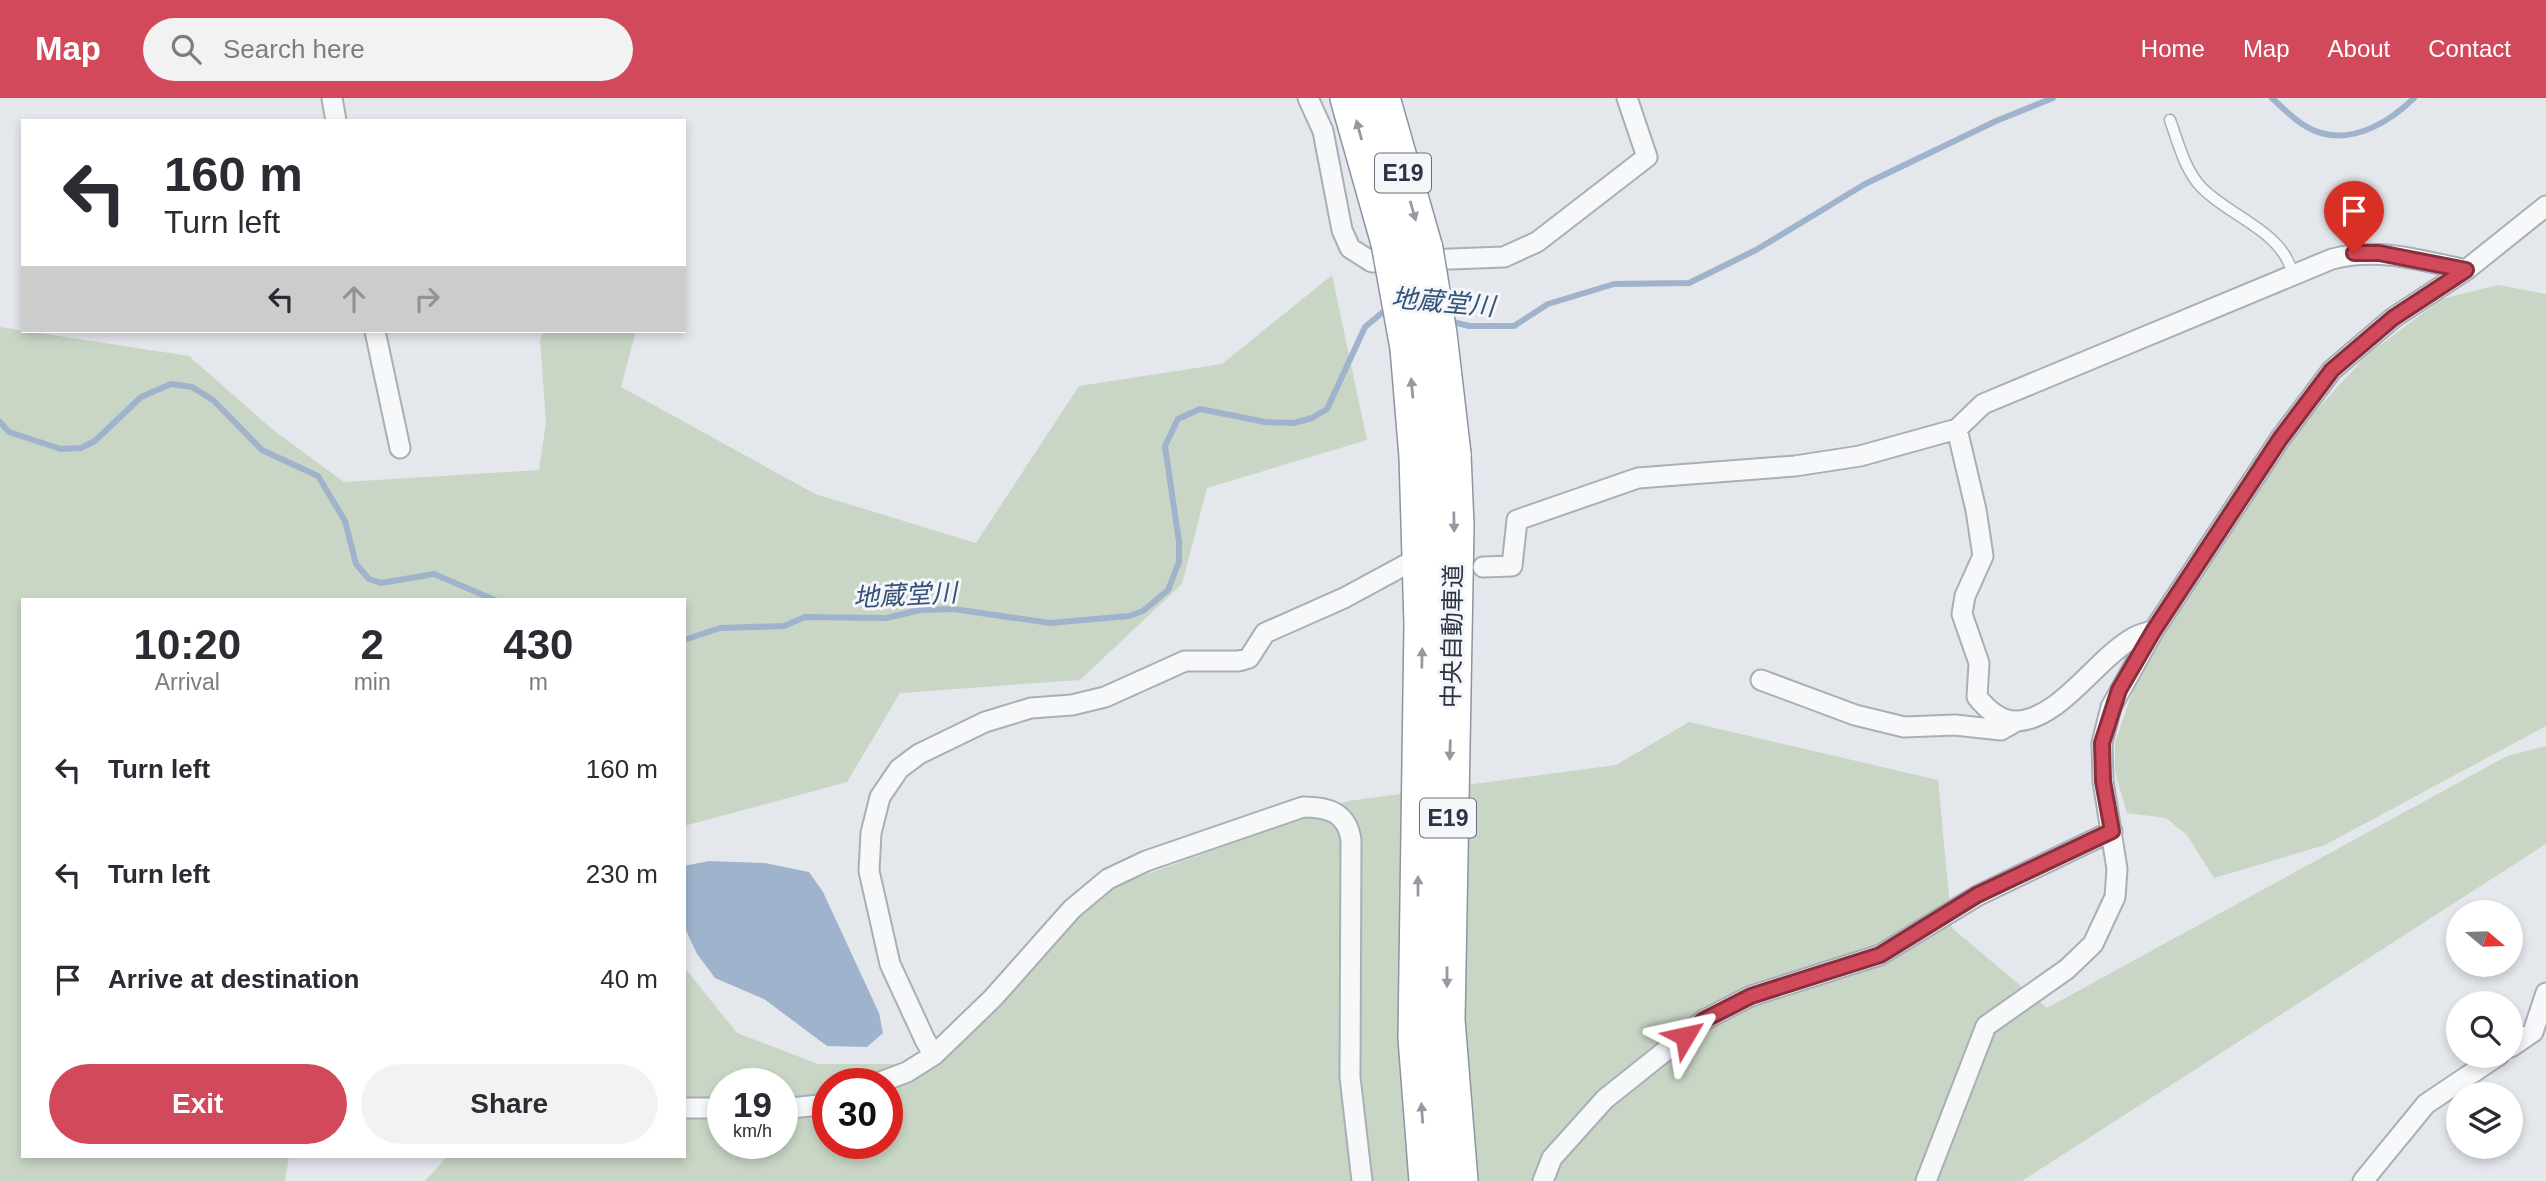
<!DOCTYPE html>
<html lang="en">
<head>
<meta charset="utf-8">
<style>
	:root { --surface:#fff; --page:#f2f2f3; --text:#2b2b33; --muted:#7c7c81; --accent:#d1495b }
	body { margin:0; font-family:Arial,"Noto Sans JP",sans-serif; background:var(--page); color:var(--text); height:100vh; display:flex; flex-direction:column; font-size:26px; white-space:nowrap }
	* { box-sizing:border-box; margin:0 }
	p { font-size:23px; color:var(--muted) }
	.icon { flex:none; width:38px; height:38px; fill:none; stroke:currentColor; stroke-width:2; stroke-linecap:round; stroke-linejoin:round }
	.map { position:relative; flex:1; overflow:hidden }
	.panel { position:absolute; left:21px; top:500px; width:665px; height:560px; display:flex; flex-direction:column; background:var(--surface); border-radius:0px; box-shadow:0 4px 10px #0003 }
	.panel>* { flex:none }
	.guide { position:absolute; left:21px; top:21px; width:665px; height:214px; border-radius:0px; box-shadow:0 4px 10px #0003; background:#fff; color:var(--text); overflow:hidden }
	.needle { width:46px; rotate:109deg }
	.fabs { position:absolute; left:2446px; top:802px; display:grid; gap:14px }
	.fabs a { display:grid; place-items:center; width:77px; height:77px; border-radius:50%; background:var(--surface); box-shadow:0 4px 10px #0003; font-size:35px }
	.speed { position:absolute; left:707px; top:970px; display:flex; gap:14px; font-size:35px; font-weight:700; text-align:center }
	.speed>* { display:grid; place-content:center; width:91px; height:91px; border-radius:50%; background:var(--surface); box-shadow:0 4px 10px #0003; line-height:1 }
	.speed small { font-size:18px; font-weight:400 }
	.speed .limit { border:10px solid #d22; background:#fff; color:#111 }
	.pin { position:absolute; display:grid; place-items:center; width:60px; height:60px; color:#fff; margin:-72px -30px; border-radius:50% 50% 50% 0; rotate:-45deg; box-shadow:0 0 7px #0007 }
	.pin .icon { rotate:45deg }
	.me { position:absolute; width:77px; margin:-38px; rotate:54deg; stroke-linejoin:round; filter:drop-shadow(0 0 5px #0008) }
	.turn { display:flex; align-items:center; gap:24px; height:147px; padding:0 28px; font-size:32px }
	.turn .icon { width:91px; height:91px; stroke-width:2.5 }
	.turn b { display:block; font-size:49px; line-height:60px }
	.lanes { display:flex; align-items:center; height:66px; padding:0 28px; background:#0003; justify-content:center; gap:35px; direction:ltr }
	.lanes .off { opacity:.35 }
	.eta { display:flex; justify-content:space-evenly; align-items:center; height:119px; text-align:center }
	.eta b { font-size:42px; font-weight:800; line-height:49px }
	.action { display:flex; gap:14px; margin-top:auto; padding:14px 28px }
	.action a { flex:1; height:80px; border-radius:42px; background:var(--accent); color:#fff; font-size:28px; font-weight:800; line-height:80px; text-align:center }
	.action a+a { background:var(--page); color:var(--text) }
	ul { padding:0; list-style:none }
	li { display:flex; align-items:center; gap:21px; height:105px; padding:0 28px }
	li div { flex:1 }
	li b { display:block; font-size:26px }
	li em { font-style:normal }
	header { display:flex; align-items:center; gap:42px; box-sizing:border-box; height:98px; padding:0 35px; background:var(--accent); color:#fff }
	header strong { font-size:33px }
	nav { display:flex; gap:38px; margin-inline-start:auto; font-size:24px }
	.search { width:490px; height:63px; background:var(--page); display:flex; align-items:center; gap:18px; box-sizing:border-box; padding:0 24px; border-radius:38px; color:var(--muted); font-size:26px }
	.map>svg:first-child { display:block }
	.green { fill:#c9d6c5; fill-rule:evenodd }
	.water { fill:#9fb4cc }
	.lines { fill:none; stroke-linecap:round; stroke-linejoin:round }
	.stream { stroke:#9fb4cc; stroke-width:6 }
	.lane-casing { stroke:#a9aeb7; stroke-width:13 }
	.street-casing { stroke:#a9aeb7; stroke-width:23 }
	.highway-casing { stroke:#8b94a3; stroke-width:40 }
	.lane { stroke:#f7f8fa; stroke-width:10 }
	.street { stroke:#f7f8fa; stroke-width:19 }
	.highway { stroke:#fff; stroke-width:37 }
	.highway-bridge-casing { stroke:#8b94a3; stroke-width:40; stroke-linecap:butt }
	.highway-bridge { stroke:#fff; stroke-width:37 }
	.oneway { fill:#959aa2 }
	.route-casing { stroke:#882f3b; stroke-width:18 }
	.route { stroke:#d1495b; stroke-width:12 }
	.labels { text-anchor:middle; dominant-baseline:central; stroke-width:6; stroke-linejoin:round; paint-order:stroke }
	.shield { fill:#f4f6f9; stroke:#676e7b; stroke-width:2 }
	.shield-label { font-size:23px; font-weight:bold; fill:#2b3445 }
	.street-label { font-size:24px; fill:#2b3445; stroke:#f4f6f9 }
	.water-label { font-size:26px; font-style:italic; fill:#34527a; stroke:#f4f6f9 }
</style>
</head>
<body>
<header>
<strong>Map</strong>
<div class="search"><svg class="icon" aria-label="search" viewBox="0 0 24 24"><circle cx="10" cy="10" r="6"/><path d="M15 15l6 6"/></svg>Search here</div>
<nav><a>Home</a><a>Map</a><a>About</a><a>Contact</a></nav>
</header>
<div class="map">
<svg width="2546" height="1083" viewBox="0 0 2546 1083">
	<rect width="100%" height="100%" fill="#e4e7ec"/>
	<path class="green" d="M1332,177L1367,342L1207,390L1182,486L1080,582L900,595L847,684L684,728V502H23V1059H289L285,1083H0V229L189,258L272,331L344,384L539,372L546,324L540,242L544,233H636L621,289L815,396L976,445L1079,288L1222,266Z
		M2498,187L2546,196V628L2325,747L2214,780L2187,737L2166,720L2127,715L2115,674V645L2135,586L2168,519L2286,345L2367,257L2442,201Z
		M1689,624L1938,682L1952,830L2047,910L2507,658L2546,648V746L2022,1083H425L447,1059H684V869L737,935L818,966H930L978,926L1106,791L1348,703L1616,667ZM723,985H782V1045H723ZM828,985H887V1045H828Z"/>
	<path class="water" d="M709,763L765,765L809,774L823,794L879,915L883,935L867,949L827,948L764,901L715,880L697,856L684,828V768Z"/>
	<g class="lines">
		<path class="stream" d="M2272,0C2286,13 2302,30 2321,35C2355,45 2391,23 2414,0
			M1449,223L1469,228H1514L1548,206L1614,186L1689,185L1756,152L1865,86L1996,23L2053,0
			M0,324L9,334L61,351L81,350L95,343L141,299L171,286L192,289L213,302L262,352L318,378L345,423L356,466L369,481L381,485L434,476L495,502
			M684,542L720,530L784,528L805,519L886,520L920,512L953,511L1050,525L1129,518L1143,513L1168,492L1179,464V444L1165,348L1178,321L1200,311L1265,324L1294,325L1312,320L1327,311L1365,229L1383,214H1390"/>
		<defs>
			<path id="lane" d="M2170,22C2178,44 2185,73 2202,90C2232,120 2283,133 2293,177"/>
			<path id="street" d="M332,0L336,23
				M1308,0L1323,33L1342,132L1350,150L1372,164L1504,159L1537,144L1647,59L1627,0
				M375,233L400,350
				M1957,331L1976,412L1983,458L1965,498L1962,516L1979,565L1977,599C1986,610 2001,624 2017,623C2060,621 2097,560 2133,540C2139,536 2147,535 2154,532
				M1483,469L1512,468L1517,422L1638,380L1795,368L1860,358L1957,331L1983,306L2332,161C2377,149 2421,162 2466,172
				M1761,582L1855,617L1904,629L1955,627L2001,632L2015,624
				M2511,949L2533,934L2546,895
				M934,957L925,942L890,866L869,773L871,735L880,699L899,671L919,656L985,624L1031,610L1072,607L1105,599L1185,563H1239L1249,560L1265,535L1344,500L1405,467
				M878,985L907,974L934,957L993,900L1072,811L1108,781L1146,763L1303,709C1328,709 1347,714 1351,742L1350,979L1362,1083
				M684,1010H723
				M782,1011L828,1006
				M1543,1083L1552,1060L1605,1001L1704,922L1751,898L1880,857L1977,798L2112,733
				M1926,1083L1986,928L2067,871L2093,846L2115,799L2117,771L2103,683L2102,645L2111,609L2154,532L2280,341L2332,272L2393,220L2466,172L2546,108
				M2363,1083L2426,1006L2499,957"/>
			<path id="highway" d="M1349,0L1390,145
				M1381,0L1424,151
				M1452,356L1455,428L1446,922L1459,1083
				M1418,358L1423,526L1417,940L1428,1083"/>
		</defs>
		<use href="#lane" class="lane-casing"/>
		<use href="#street" class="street-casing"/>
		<use href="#highway" class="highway-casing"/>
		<use href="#lane" class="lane"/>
		<use href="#street" class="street"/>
		<use href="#highway" class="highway"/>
		<defs>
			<path id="highway-bridge" d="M1390,145L1409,250L1418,358
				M1424,151L1438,236L1452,356"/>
		</defs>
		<use href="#highway-bridge" class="highway-bridge-casing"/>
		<use href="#highway-bridge" class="highway-bridge"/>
	</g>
	<defs><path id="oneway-solid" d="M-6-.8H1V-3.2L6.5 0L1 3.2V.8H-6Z" transform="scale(1.75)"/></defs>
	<g class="oneway">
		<use href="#oneway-solid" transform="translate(1359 32) rotate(-105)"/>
		<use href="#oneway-solid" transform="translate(1413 113) rotate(74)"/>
		<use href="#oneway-solid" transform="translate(1412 290) rotate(-95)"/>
		<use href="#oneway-solid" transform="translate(1454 424) rotate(89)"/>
		<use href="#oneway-solid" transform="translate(1422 560) rotate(-89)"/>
		<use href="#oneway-solid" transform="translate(1450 652) rotate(92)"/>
		<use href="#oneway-solid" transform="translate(1418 788) rotate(-90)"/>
		<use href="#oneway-solid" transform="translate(1447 879) rotate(90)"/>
		<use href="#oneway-solid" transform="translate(1422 1015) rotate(-94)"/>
	</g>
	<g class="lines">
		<defs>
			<path id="route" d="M1685,938L1704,922L1751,898L1880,857L1977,797L2112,733L2103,683L2102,645L2119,592L2154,532L2280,341L2332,272L2393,220L2466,172L2379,155H2354"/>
		</defs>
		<use href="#route" class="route-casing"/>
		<use href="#route" class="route"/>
	</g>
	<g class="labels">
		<g class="shield">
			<rect x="1375" y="55.5" width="56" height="39" rx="5"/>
			<rect x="1420" y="700.5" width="56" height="39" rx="5"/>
		</g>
		<g class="shield-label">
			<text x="1403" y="75">E19</text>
			<text x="1448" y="720">E19</text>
		</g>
		<g class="street-label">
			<text transform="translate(1452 538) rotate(-89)">中央自動車道</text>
		</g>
		<g class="water-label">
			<text transform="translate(1443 204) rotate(5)">地蔵堂川</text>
			<text transform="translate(905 497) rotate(-3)">地蔵堂川</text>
		</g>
	</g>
</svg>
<div class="fabs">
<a><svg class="needle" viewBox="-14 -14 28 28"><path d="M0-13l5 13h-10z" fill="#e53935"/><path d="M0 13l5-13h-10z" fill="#7c7c81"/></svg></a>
<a><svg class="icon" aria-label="search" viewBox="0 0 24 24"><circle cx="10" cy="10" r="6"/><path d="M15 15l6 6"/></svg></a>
<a><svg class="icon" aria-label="layers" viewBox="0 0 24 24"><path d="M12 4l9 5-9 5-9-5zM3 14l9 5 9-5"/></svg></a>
</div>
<div class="speed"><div>19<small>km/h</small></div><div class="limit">30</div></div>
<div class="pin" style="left:2354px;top:155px;background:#d93025"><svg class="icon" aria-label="arrive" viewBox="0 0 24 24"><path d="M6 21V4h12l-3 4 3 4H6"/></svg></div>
<svg class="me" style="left:1685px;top:938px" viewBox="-20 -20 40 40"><path d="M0-17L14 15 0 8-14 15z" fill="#d1495b" stroke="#fff" stroke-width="4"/></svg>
<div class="guide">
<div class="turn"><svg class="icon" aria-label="left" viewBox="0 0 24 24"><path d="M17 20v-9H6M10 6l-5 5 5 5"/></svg><div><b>160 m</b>Turn left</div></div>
<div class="lanes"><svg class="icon" aria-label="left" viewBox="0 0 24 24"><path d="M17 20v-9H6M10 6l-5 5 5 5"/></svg><svg class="icon off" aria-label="ahead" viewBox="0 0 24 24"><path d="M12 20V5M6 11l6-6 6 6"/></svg><svg class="icon off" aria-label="right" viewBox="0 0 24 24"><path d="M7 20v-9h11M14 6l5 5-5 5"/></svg></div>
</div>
<section class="panel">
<div class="eta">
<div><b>10:20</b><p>Arrival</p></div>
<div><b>2</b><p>min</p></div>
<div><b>430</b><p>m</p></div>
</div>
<ul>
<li><svg class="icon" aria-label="left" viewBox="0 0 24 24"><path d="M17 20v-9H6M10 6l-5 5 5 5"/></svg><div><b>Turn left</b></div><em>160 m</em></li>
<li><svg class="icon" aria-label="left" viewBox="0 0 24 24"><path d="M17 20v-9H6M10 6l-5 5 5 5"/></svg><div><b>Turn left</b></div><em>230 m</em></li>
<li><svg class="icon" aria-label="arrive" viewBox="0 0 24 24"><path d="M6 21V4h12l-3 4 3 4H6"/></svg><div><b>Arrive at destination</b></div><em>40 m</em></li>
</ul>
<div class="action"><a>Exit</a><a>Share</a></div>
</section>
</div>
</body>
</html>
